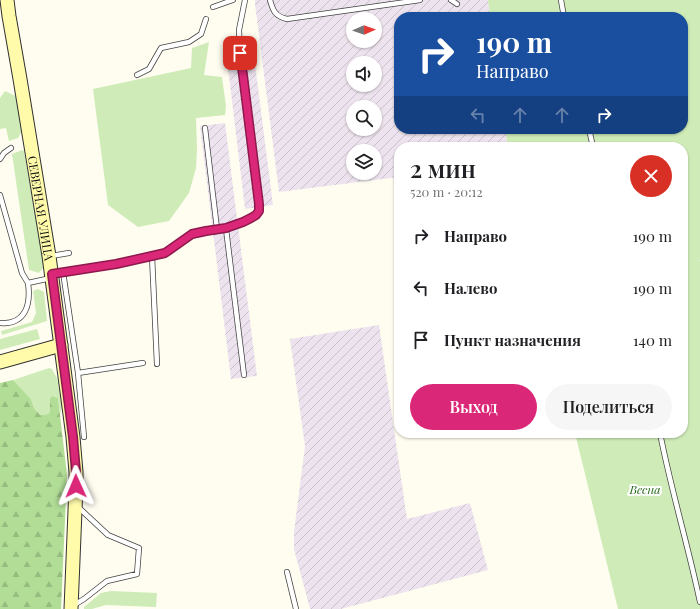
<!DOCTYPE html>
<html lang="ru">
<head>
<meta charset="utf-8">
<style>
	:root { --surface:#fff; --page:#f6f6f6; --text:#202124; --muted:#757577; --accent:#db2777 }
	body { margin:0; font-family:"Playfair Display",serif; background:var(--page); color:var(--text); height:100vh; display:flex; flex-direction:column; font-size:15px; white-space:nowrap }
	* { box-sizing:border-box; margin:0 }
	p { font-size:13px; color:var(--muted) }
	.icon { flex:none; width:22px; height:22px; fill:none; stroke:currentColor; stroke-width:2; stroke-linecap:round; stroke-linejoin:round }
	.map { position:relative; flex:1; overflow:hidden }
	.drawer { position:absolute; left:394px; top:142px; width:294px; height:296px; display:flex; flex-direction:column; background:var(--surface); border-radius:16px; box-shadow:0 1px 3px #0004 }
	.drawer>* { flex:none }
	.top-card { position:absolute; left:394px; top:12px; width:294px; height:122px; border-radius:16px; box-shadow:0 1px 3px #0004; background:#1a4fa0; color:#fff; overflow:hidden }
	.needle { width:26px; rotate:88deg }
	.fabs { position:absolute; left:346px; top:12px; display:grid; gap:8px }
	.fabs a { display:grid; place-items:center; width:36px; height:36px; border-radius:50%; background:var(--surface); box-shadow:0 1px 3px #0004; font-size:20px }
	.pin { position:absolute; display:grid; place-items:center; width:34px; height:34px; color:#fff; margin:-17px; border-radius:8px; box-shadow:0 2px 6px #0006 }
	.me { position:absolute; width:44px; margin:-22px; rotate:359deg; stroke-linejoin:round; filter:drop-shadow(0 0 3px #0008) }
	.turn { display:flex; align-items:center; gap:14px; height:84px; padding:0 16px; font-size:18px }
	.turn .icon { width:52px; height:52px; stroke-width:2.5 }
	.turn b { display:block; font-size:28px; line-height:34px }
	.lanes { display:flex; align-items:center; height:38px; padding:0 16px; background:#0003; justify-content:center; gap:20px; direction:ltr }
	.lanes .off { opacity:.35 }
	.round { display:grid; place-items:center; flex:none; width:42px; height:42px; border-radius:21px; background:var(--page) }
	.summary { display:flex; align-items:center; justify-content:space-between; height:68px; padding:0 16px }
	h1 { font-size:24px; font-weight:600; line-height:30px }
	.cta { display:flex; gap:8px; margin-top:auto; padding:8px 16px }
	.cta a { flex:1; height:46px; border-radius:24px; background:var(--accent); color:#fff; font-size:16px; font-weight:600; line-height:46px; text-align:center }
	.cta a+a { background:var(--page); color:var(--text) }
	ul { padding:0; list-style:none }
	li { display:flex; align-items:center; gap:12px; height:52px; padding:0 16px }
	li div { flex:1 }
	li b { display:block; font-size:15px }
	li em { font-style:normal }
	.map>svg:first-child { display:block }
	.industrial { fill:url(#industrial-furrows); fill-rule:evenodd }
	.grass { fill:#cfecb8 }
	.forest { fill:url(#forest-firs) }
	.lines { fill:none; stroke-linecap:round; stroke-linejoin:round }
	.lane-casing { stroke:#424242; stroke-width:6 }
	.secondary-casing { stroke:#313131; stroke-width:15 }
	.lane { stroke:#fff; stroke-width:4.5 }
	.secondary { stroke:#fffbab; stroke-width:13 }
	.route-casing { stroke:#8e194d; stroke-width:10 }
	.route { stroke:#db2777; stroke-width:7 }
	.labels { text-anchor:middle; dominant-baseline:central; stroke-width:4; stroke-linejoin:round; paint-order:stroke }
	.street-label { font-size:12px; fill:#0f0f0f; stroke:#fff }
	.park-label { font-size:12px; font-style:italic; fill:#266a1b; stroke:#fff }
</style>
</head>
<body>
<div class="map">
<svg width="700" height="609" viewBox="0 0 700 609">
	<defs>
		<pattern id="industrial-furrows" width="10" height="10" patternUnits="userSpaceOnUse"><rect width="10" height="10" fill="#ede3ee"/><path d="M-1 1l2-2M0 10L10 0M9 11l2-2" fill="none" stroke="#cac2cb"/></pattern>
		<pattern id="forest-firs" width="22" height="20" patternUnits="userSpaceOnUse"><rect width="22" height="20" fill="#b1dd96"/><path d="M5 1l3.5 6h-7zM16 11l3.5 6h-7z" fill="#97bc80"/></pattern>
	</defs>
	<rect width="100%" height="100%" fill="#fffdf0"/>
	<path class="industrial" d="M255,0H488L490,17H399V129H505L508,147H399V177L279,192L255,4ZM353,19H375V41H353ZM353,63H375V85H353ZM353,107H375V129H353ZM353,151H375V173H353Z
		M255,64L273,205L245,209L228,68Z
		M225,123L257,376L231,379L200,126Z
		M379,325L407,519L470,503L488,570L341,609H310L294,549V532L305,446L290,339Z"/>
	<path class="grass" d="M488,0H700V260H699L700,261V609H618L575,433H683V147H508L505,129H683V17H490Z
		M209,42L204,75L222,77L226,106L225,115L196,118L197,149L196,168L189,193L169,221L138,227L108,205L93,89L191,68L192,48Z
		M5,91L18,97L25,125L18,138L9,141L6,128L0,129V98Z
		M22,150L24,151L44,267L39,273L29,270L12,154Z
		M38,289L44,292L47,321L2,335L1,331L32,322L36,313L33,291Z
		M37,329L40,339L0,350V339Z
		M49,368L52,369L57,378L62,406L60,414L58,398L52,396L50,398V408L49,414L40,415L34,408L31,399L13,380Z
		M111,591L157,593L156,607L106,605L92,609H84V607L101,593Z"/>
	<path class="forest" d="M13,380L31,399L34,408L40,415L49,414L50,408V398L52,396L58,398L67,475L61,609H0V383Z"/>
	<g class="lines">
		<defs>
			<path id="lane" d="M270,0C273,11 275,16 287,19L420,0
				M451,0L457,4
				M561,0L564,17
				M213,7L233,0
				M137,75L149,69L161,48L189,42L201,34L206,19
				M205,128L217,229
				M589,129L593,147
				M0,159L4,153L11,148
				M0,195L22,273L28,283L51,278
				M226,229C234,226 257,219 259,210C260,208 259,206 259,204L243,75L240,53L239,30L245,0
				M51,256L69,253
				M152,256L165,253L192,234L206,231L226,229L244,375
				M63,272L78,373L84,437
				M53,274L116,264L152,256L157,364
				M0,323C26,325 31,304 28,283
				M78,373L143,363
				M660,433C671,490 688,545 700,602
				M287,572L296,609
				M74,605L84,599L107,581L137,574L139,548L108,535L77,506"/>
			<g id="secondary">
				<path id="s1" d="M7,0L9,16L20,79L49,256L73,437L76,472V486L71,609"/>
				<path d="M0,362L61,345"/>
			</g>
		</defs>
		<use href="#lane" class="lane-casing"/>
		<use href="#secondary" class="secondary-casing"/>
		<use href="#lane" class="lane"/>
		<use href="#secondary" class="secondary"/>
	</g>
	<g class="lines">
		<defs>
			<path id="route" d="M76,486V472L73,437L52,274L116,264L165,253L192,234L206,231L226,228L243,222L251,218L256,215L259,211V204L243,75L240,53"/>
		</defs>
		<use href="#route" class="route-casing"/>
		<use href="#route" class="route"/>
	</g>
	<g class="labels">
		<g class="street-label">
			<text stroke="none"><textPath href="#s1" startOffset="211">СЕВЕРНАЯ УЛИЦА</textPath></text>
		</g>
		<g class="park-label">
			<text x="645" y="489">Весна</text>
		</g>
	</g>
</svg>
<div class="fabs">
<a><svg class="needle" viewBox="-14 -14 28 28"><path d="M0-13l5 13h-10z" fill="#e53935"/><path d="M0 13l5-13h-10z" fill="#757577"/></svg></a>
<a><svg class="icon" aria-label="sound" viewBox="0 0 24 24"><path d="M4 9h4l5-4v14l-5-4H4zM17 9q2 3 0 6"/></svg></a>
<a><svg class="icon" aria-label="search" viewBox="0 0 24 24"><circle cx="10" cy="10" r="6"/><path d="M15 15l6 6"/></svg></a>
<a><svg class="icon" aria-label="layers" viewBox="0 0 24 24"><path d="M12 4l9 5-9 5-9-5zM3 14l9 5 9-5"/></svg></a>
</div>
<div class="pin" style="left:240px;top:53px;background:#d93025"><svg class="icon" aria-label="arrive" viewBox="0 0 24 24"><path d="M6 21V4h12l-3 4 3 4H6"/></svg></div>
<svg class="me" style="left:76px;top:486px" viewBox="-20 -20 40 40"><path d="M0-17L14 15 0 8-14 15z" fill="#db2777" stroke="#fff" stroke-width="4"/></svg>
<div class="top-card">
<div class="turn"><svg class="icon" aria-label="right" viewBox="0 0 24 24"><path d="M7 20v-9h11M14 6l5 5-5 5"/></svg><div><b>190 m</b>Направо</div></div>
<div class="lanes"><svg class="icon off" aria-label="left" viewBox="0 0 24 24"><path d="M17 20v-9H6M10 6l-5 5 5 5"/></svg><svg class="icon off" aria-label="ahead" viewBox="0 0 24 24"><path d="M12 20V5M6 11l6-6 6 6"/></svg><svg class="icon off" aria-label="ahead" viewBox="0 0 24 24"><path d="M12 20V5M6 11l6-6 6 6"/></svg><svg class="icon" aria-label="right" viewBox="0 0 24 24"><path d="M7 20v-9h11M14 6l5 5-5 5"/></svg></div>
</div>
<section class="drawer">
<div class="summary"><div><h1>2 мин</h1><p>520 m · 20:12</p></div><a class="round" style="background:#d93025;color:#fff"><svg class="icon" aria-label="close" viewBox="0 0 24 24"><path d="M6 6l12 12M18 6L6 18"/></svg></a></div>
<ul>
<li><svg class="icon" aria-label="right" viewBox="0 0 24 24"><path d="M7 20v-9h11M14 6l5 5-5 5"/></svg><div><b>Направо</b></div><em>190 m</em></li>
<li><svg class="icon" aria-label="left" viewBox="0 0 24 24"><path d="M17 20v-9H6M10 6l-5 5 5 5"/></svg><div><b>Налево</b></div><em>190 m</em></li>
<li><svg class="icon" aria-label="arrive" viewBox="0 0 24 24"><path d="M6 21V4h12l-3 4 3 4H6"/></svg><div><b>Пункт назначения</b></div><em>140 m</em></li>
</ul>
<div class="cta"><a>Выход</a><a>Поделиться</a></div>
</section>
</div>
</body>
</html>
